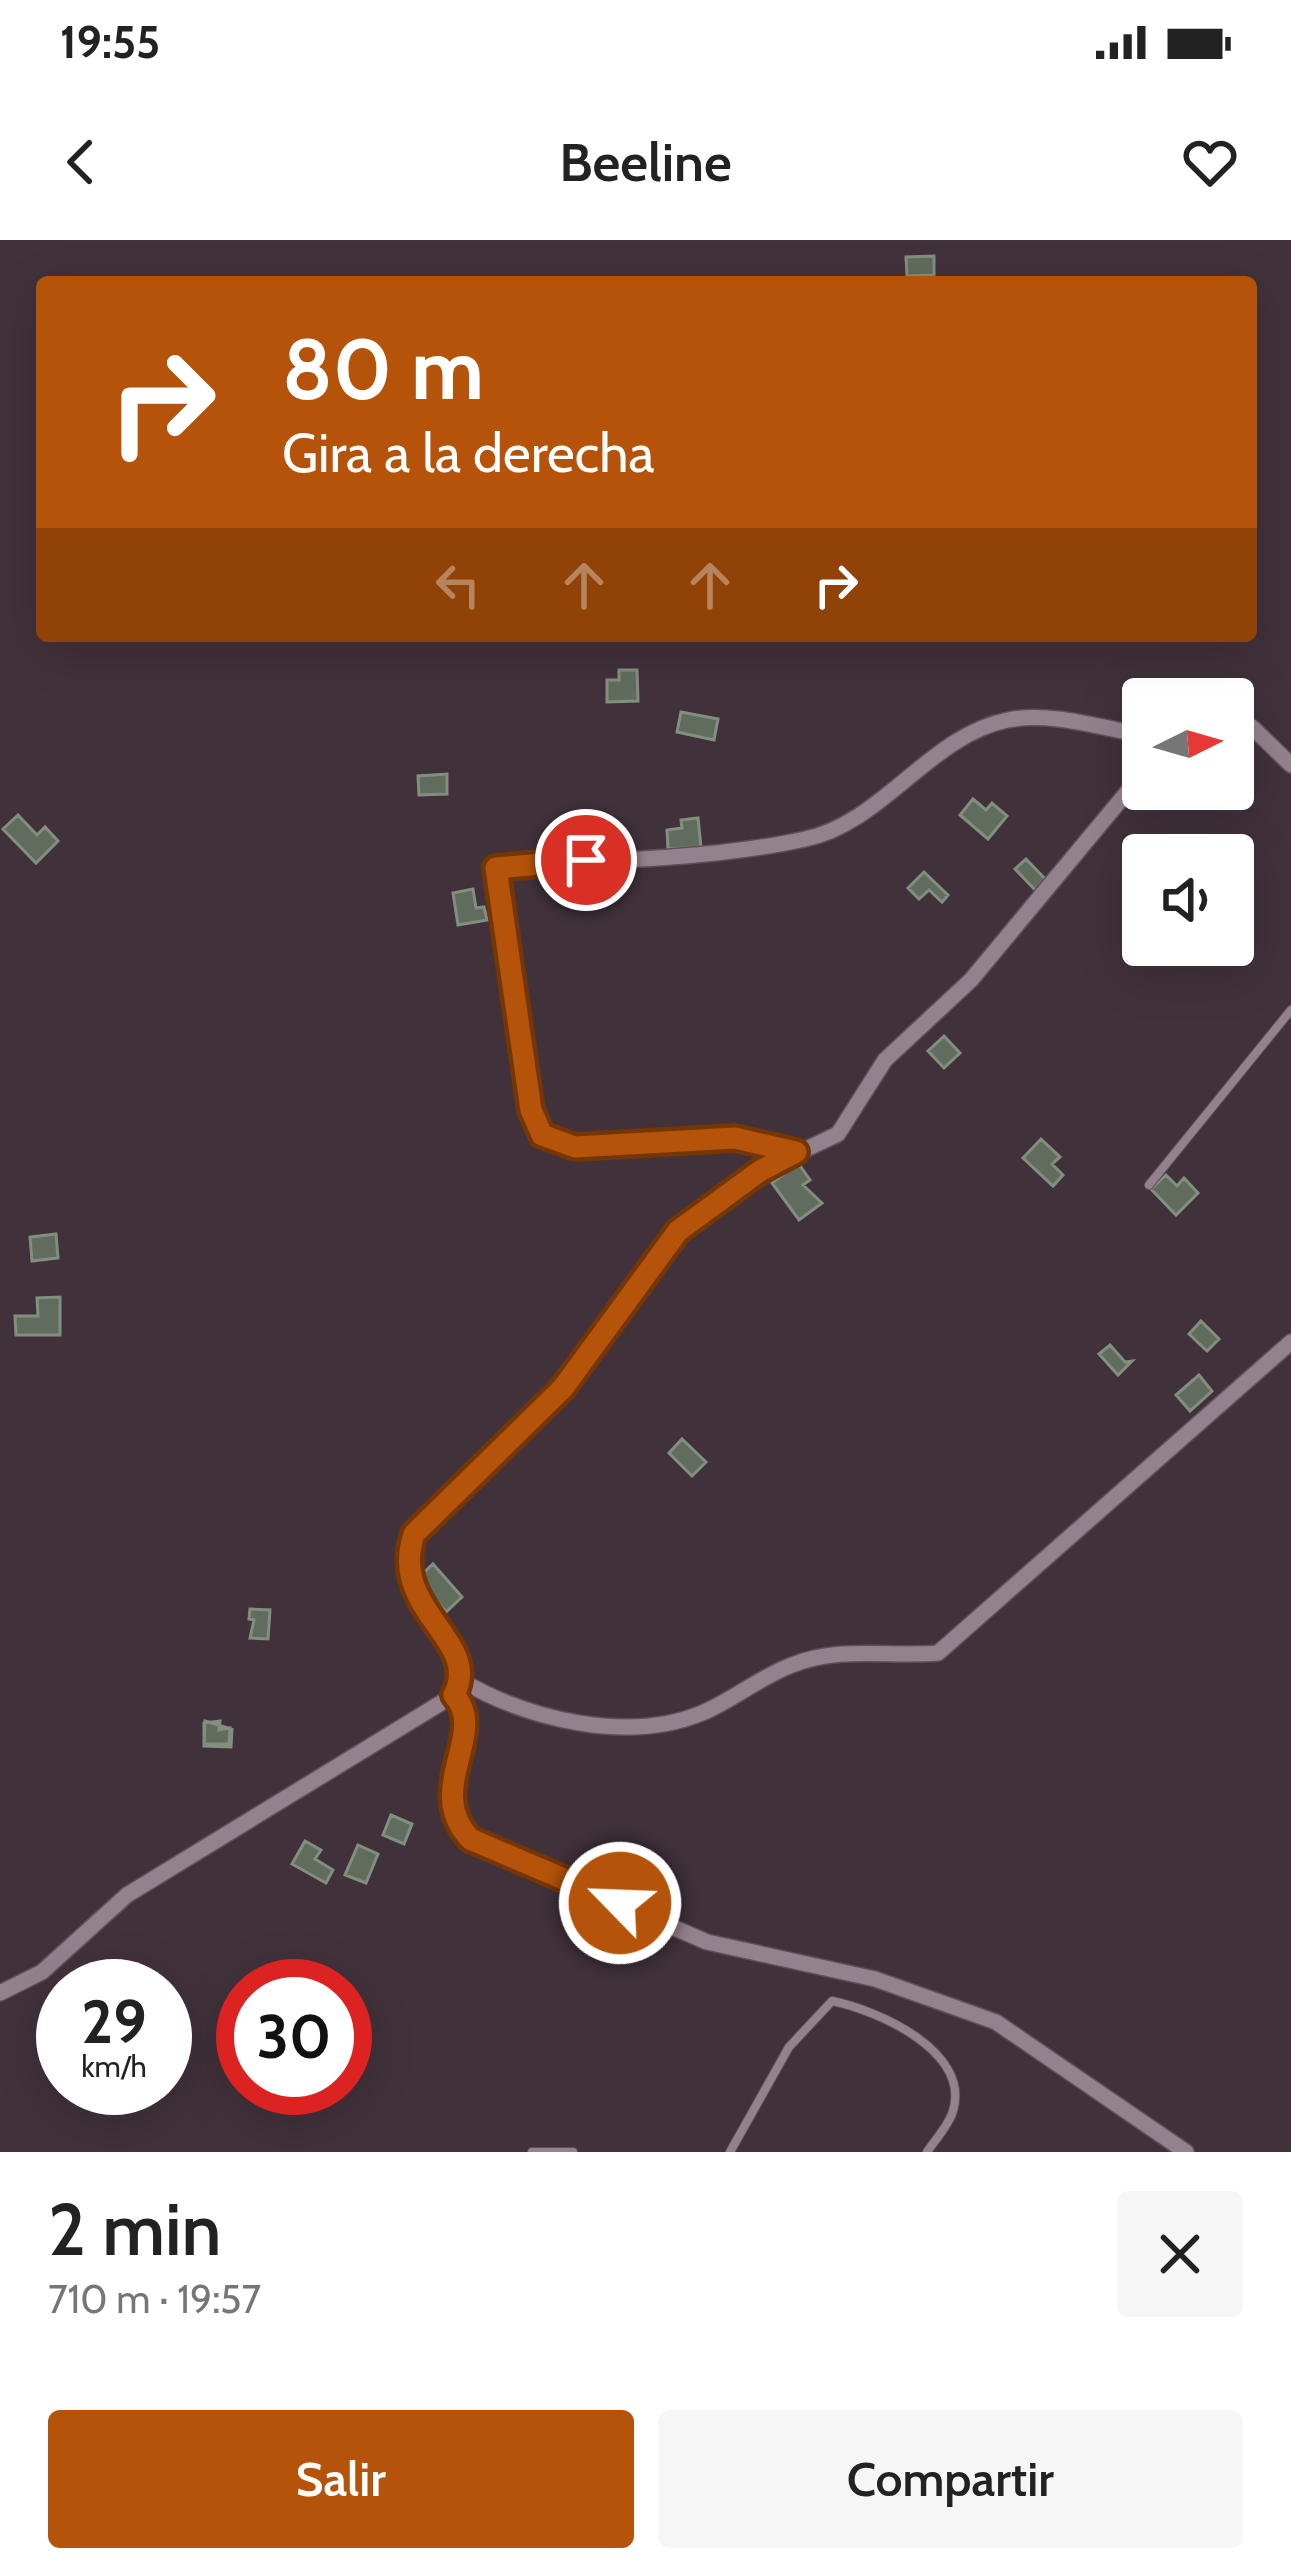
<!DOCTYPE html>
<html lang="es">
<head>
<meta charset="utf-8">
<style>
	:root { --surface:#fff; --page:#f6f6f6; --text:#222; --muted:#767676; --accent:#b45309 }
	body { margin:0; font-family:Cabin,sans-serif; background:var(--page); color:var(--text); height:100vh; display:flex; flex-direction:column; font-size:45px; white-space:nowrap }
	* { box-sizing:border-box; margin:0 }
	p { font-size:39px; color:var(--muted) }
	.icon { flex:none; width:66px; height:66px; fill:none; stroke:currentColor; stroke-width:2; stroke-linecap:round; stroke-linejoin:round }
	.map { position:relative; height:1912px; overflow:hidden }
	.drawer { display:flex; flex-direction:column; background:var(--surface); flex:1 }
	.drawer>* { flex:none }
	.guide { position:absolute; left:36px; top:36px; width:1221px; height:366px; border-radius:12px; box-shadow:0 12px 48px #0002; background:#b45309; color:#fff; overflow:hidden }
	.needle { width:78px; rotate:85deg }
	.fabs { position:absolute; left:1122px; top:438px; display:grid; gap:24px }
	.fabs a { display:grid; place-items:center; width:132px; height:132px; border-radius:12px; background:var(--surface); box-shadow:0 12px 48px #0002; font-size:60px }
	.speed { position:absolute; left:36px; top:1719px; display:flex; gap:24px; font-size:60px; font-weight:700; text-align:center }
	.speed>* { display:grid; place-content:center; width:156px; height:156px; border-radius:50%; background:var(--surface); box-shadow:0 12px 48px #0002; line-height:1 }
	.speed small { font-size:30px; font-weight:400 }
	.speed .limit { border:18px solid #d22; background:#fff; color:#111 }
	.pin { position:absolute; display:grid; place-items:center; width:102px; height:102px; color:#fff; margin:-51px; border:6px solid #fff; border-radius:50%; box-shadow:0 3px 12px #0007 }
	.me { position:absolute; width:132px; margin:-66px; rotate:294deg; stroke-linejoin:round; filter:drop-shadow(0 0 9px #0008) }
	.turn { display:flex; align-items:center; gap:42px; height:252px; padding:0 48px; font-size:54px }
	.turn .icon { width:156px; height:156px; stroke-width:2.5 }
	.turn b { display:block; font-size:84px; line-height:102px }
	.lanes { display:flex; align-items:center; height:114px; padding:0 48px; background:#0003; justify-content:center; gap:60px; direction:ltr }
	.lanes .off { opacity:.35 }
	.round { display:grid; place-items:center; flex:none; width:126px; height:126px; border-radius:12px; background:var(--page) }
	.head { display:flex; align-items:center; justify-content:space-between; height:204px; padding:0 48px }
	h1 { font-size:72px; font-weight:600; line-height:90px }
	.cta { display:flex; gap:24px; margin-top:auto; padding:24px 48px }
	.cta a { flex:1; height:138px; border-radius:12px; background:var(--accent); color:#fff; font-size:48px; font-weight:600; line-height:138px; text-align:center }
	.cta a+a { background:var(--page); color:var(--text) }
	.status { display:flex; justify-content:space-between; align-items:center; height:84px; padding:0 60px; background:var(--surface); direction:ltr }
	.status svg { height:33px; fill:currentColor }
	header { display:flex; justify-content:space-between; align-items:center; height:156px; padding:0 48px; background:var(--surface); font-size:54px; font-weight:600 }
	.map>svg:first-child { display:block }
	.building { fill:#606c5d; stroke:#828f7f; stroke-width:3 }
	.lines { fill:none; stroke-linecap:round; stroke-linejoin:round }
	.service-casing { stroke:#5e5059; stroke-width:10 }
	.minor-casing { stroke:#5e5059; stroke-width:18 }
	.service { stroke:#94818e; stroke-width:8 }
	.minor { stroke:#94818e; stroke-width:15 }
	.route-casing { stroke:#753606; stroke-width:30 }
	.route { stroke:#b45309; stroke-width:21 }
</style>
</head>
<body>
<div class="status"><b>19:55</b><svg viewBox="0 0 49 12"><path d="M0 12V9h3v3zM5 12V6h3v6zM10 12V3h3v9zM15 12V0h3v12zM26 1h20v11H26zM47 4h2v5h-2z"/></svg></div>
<header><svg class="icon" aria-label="back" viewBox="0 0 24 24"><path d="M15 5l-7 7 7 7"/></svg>Beeline<svg class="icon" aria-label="heart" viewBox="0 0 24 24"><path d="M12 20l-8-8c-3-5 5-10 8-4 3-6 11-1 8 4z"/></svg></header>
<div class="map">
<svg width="1291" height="1912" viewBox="0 0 1291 1912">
	<rect width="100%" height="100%" fill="#40313b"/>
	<path class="building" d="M934,16V35L907,36L906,17Z
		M619,430H637L638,461L607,462V440H619Z
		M681,472L718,479L714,500L677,492Z
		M447,534V554L419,555L418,536Z
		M973,559L986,570L992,563L1007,576L988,599L960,575Z
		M18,575L37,595L45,587L58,601L36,623L3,589Z
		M698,578L701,607L668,609L667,590L682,588L681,580Z
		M1026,619L1049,643L1038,653L1015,629Z
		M924,632L948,655L942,662L929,650L919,659L908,648Z
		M473,649L476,668L484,667L487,680L458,685L453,653Z
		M944,796L960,813L944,828L928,811Z
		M1041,899L1060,917L1052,924L1063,935L1053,946L1023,918Z
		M798,923L810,940L803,945L822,963L799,980L772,943Z
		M1166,935L1177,946L1184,938L1198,953L1176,975L1151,949Z
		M56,994L58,1018L32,1021L30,997Z
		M60,1057V1095H16L15,1076H38L37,1058Z
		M1201,1081L1219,1099L1207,1111L1189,1094Z
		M1110,1105L1125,1122L1132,1121L1118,1135L1099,1114Z
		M1199,1135L1212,1151L1190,1171L1176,1155Z
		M682,1199L706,1222L692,1236L669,1213Z
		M433,1324L462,1357L446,1372L417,1339Z
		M250,1369L270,1370L268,1399L250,1398L254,1380L249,1379Z
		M205,1481L232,1489L231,1507L204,1506Z
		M220,1481L219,1490L230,1488L229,1504H204V1483Z
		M391,1575L412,1584L404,1604L383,1595Z
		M305,1601L321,1610L315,1619L333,1630L326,1643L292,1624Z
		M358,1605L378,1614L366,1643L345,1635Z"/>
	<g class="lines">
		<defs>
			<path id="service" d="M1149,945L1291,770
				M532,1912H573
				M730,1912L789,1807L832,1761C877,1770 971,1811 953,1871C949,1885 935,1900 927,1912"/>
			<path id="minor" d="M1233,487H1252L1291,525
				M796,912L735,897L575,906L542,895L531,870L496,628C593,620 711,620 805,599C883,583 930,495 1008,480C1050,471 1101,488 1143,495
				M462,1441C528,1479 627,1504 702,1473C733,1460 760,1437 792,1425C839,1406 889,1417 938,1413L1291,1102
				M454,1455C489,1494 423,1548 470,1599L707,1702L875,1739L996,1782L1186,1912
				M0,1753L42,1732L127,1655L454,1455L462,1441L457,1414L409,1344L407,1317L414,1293L494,1222L563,1148L678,991L760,931L838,894L885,820L971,740L1143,533"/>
		</defs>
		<use href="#service" class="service-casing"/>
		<use href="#minor" class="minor-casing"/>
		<use href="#service" class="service"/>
		<use href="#minor" class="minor"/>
	</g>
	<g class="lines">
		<defs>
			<path id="route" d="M586,620L496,628L531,870L542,895L575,907L735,898L796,912L760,931L678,991L563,1148L414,1294C388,1371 483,1400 454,1455C489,1494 423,1548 470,1599L620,1663"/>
		</defs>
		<use href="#route" class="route-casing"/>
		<use href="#route" class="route"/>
	</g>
</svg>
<div class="fabs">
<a><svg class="needle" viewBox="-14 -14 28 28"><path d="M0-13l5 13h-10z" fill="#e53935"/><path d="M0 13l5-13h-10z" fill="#767676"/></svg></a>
<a><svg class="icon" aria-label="sound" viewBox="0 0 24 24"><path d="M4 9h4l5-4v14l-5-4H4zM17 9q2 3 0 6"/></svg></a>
</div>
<div class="speed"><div>29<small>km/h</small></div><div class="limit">30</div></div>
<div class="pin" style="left:586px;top:620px;background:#d93025"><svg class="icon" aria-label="arrive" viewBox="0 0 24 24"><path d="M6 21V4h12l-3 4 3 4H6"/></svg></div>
<svg class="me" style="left:620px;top:1663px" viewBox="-20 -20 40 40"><circle r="17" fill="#b45309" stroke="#fff" stroke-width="3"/><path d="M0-11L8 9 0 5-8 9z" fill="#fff"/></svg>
<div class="guide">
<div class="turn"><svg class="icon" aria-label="right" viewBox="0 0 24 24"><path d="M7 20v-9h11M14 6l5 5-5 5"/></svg><div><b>80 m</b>Gira a la derecha</div></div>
<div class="lanes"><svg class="icon off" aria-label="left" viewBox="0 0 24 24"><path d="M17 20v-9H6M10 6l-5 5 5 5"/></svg><svg class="icon off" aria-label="ahead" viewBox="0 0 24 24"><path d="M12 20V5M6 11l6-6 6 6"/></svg><svg class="icon off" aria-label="ahead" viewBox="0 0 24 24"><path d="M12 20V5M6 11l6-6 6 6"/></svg><svg class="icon" aria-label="right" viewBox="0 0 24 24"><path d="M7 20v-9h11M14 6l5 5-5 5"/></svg></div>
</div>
</div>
<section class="drawer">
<div class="head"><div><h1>2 min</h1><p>710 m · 19:57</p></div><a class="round"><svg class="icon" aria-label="close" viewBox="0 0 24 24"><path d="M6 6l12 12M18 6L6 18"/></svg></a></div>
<div class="cta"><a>Salir</a><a>Compartir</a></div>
</section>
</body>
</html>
